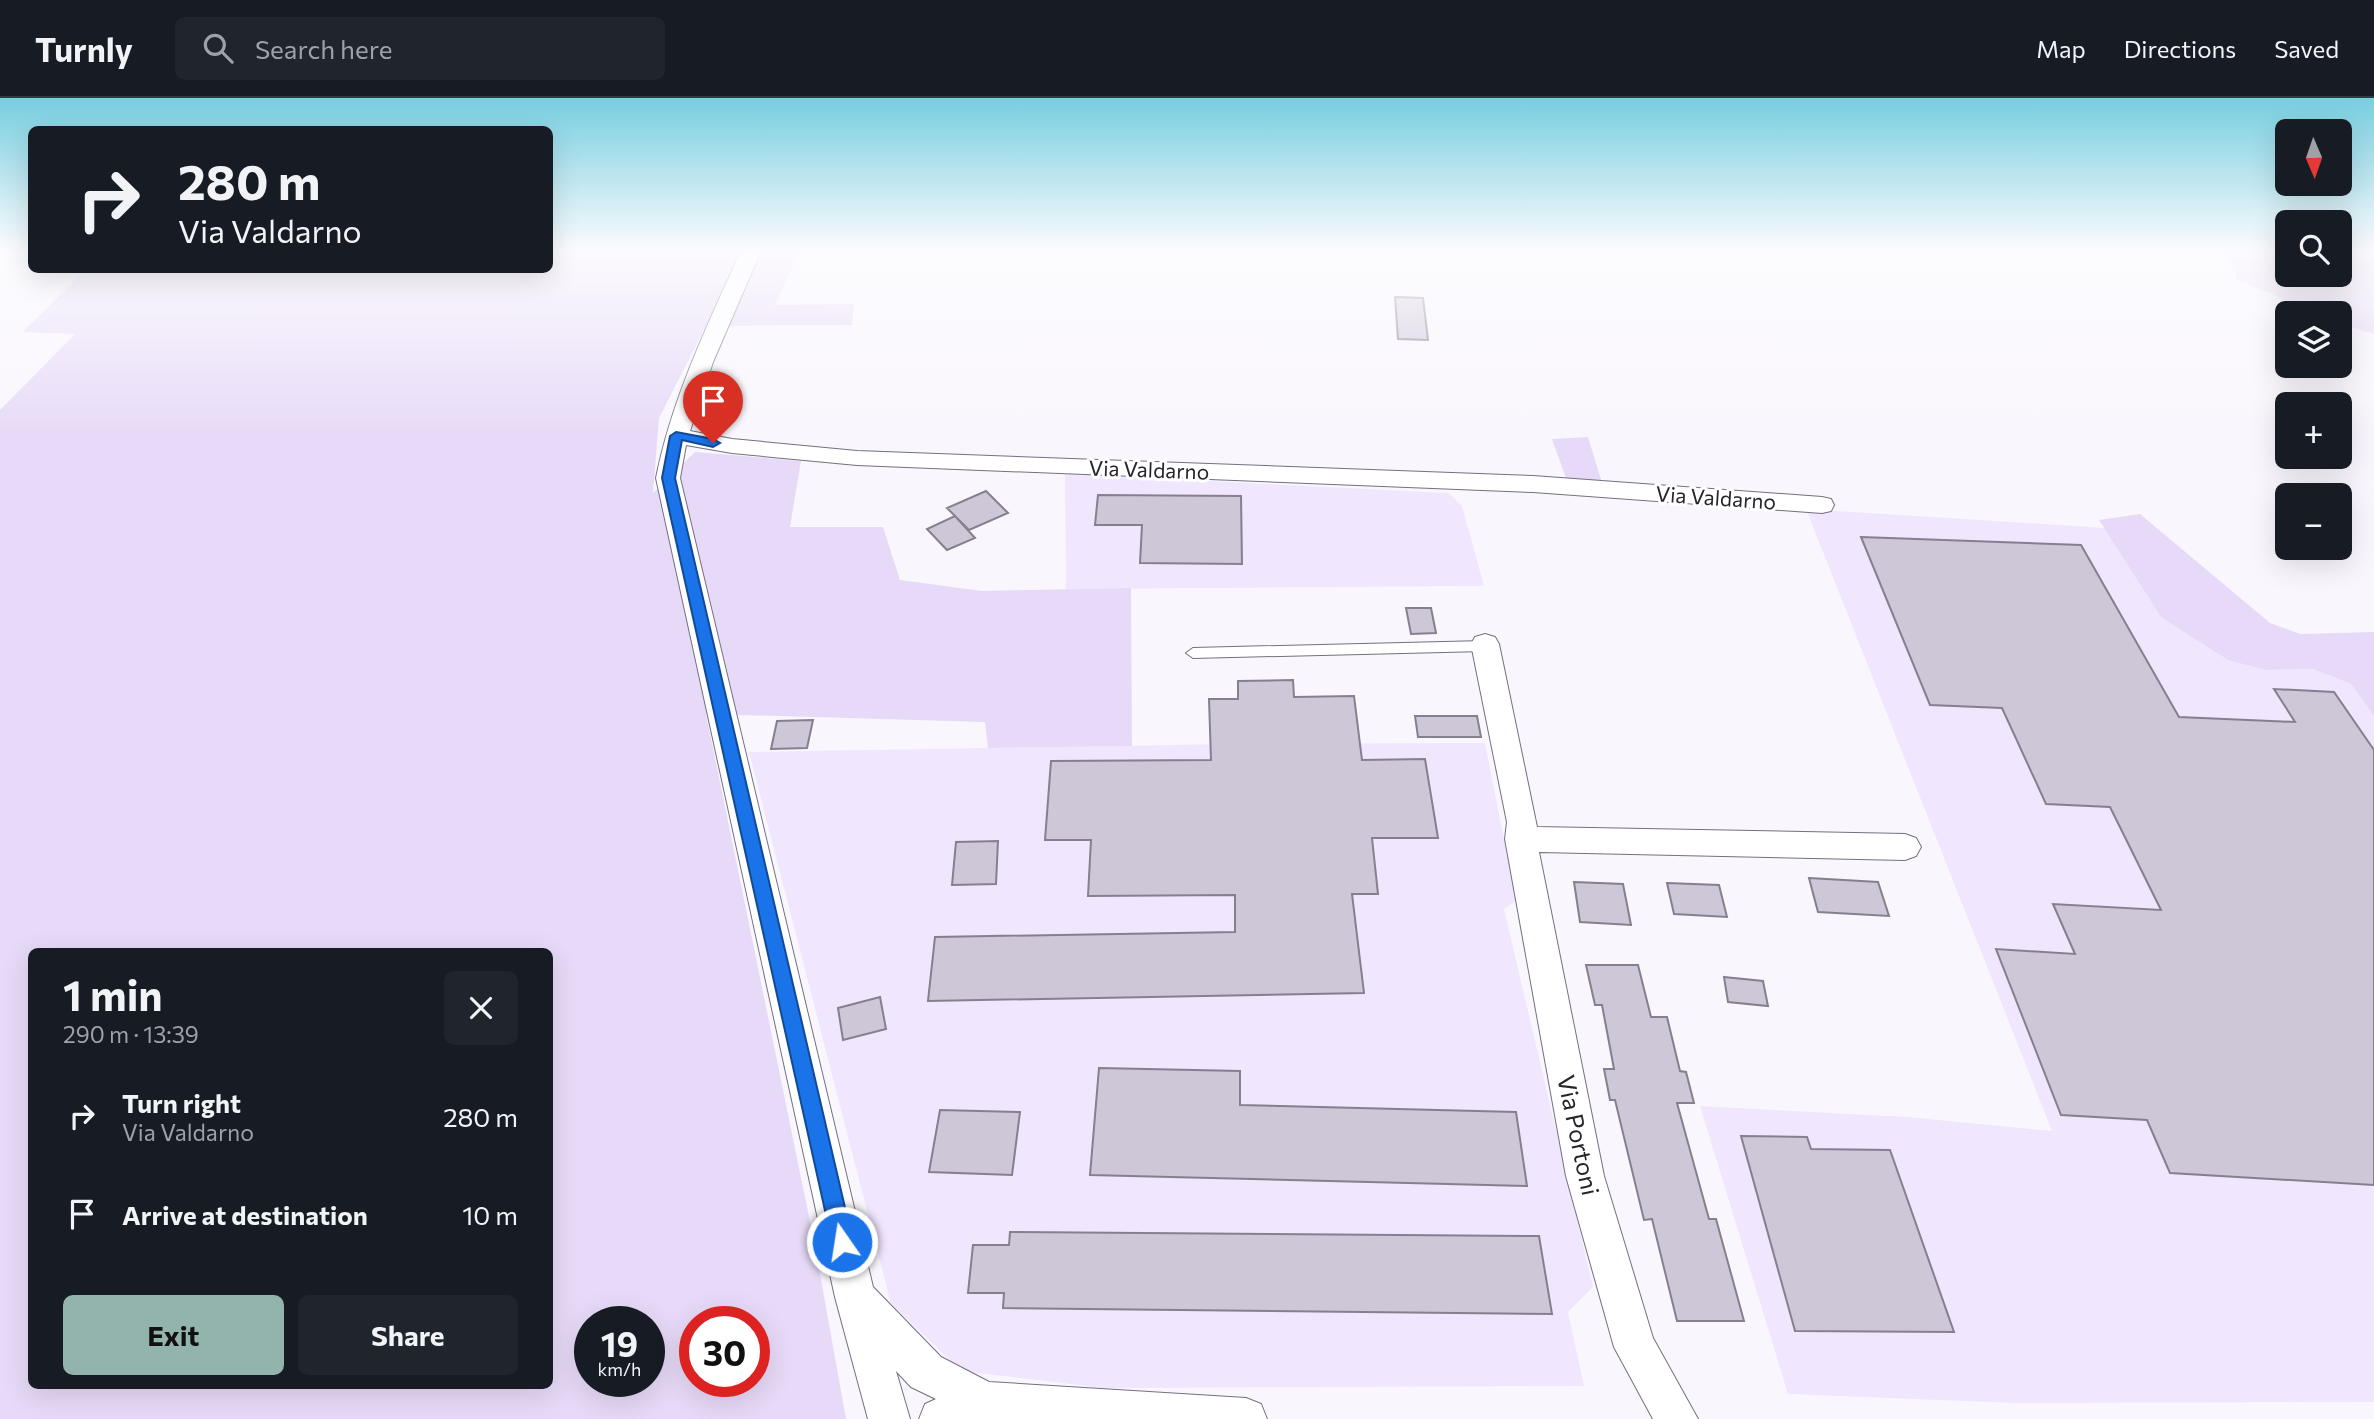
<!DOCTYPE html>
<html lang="en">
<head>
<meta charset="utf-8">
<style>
	:root { --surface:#171b24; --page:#20242c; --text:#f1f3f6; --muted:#9ea1a6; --line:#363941; --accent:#93b3ad }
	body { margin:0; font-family:Commissioner,sans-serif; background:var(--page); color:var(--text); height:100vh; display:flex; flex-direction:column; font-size:26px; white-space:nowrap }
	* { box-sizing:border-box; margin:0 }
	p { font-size:23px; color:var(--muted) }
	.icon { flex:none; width:38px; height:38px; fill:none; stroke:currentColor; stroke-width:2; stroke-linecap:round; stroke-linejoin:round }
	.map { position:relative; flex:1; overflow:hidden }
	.drawer { position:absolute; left:28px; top:850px; width:525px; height:441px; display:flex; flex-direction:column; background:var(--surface); border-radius:10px; box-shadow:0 7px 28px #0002 }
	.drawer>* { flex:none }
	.banner { position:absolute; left:28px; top:28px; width:525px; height:147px; border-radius:10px; box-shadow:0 7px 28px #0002; background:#171b24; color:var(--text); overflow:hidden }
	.needle { width:46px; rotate:178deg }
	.tools { position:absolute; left:2275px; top:21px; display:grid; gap:14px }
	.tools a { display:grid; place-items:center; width:77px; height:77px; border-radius:10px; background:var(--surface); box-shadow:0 7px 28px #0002; font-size:35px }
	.speed { position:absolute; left:574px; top:1208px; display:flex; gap:14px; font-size:35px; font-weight:700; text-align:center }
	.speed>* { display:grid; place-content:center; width:91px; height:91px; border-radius:50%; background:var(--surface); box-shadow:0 7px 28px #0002; line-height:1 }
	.speed small { font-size:18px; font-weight:400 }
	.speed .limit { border:10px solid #d22; background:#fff; color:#111 }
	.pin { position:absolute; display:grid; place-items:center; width:60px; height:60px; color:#fff; margin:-72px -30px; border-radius:50% 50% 50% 0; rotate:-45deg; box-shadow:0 0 7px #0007 }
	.pin .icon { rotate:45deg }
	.me { position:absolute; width:77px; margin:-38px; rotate:347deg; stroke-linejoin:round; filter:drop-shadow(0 0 5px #0008) }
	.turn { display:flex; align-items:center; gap:24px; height:147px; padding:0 35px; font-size:32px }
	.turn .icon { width:91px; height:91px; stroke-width:2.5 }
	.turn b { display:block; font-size:49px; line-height:60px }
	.round { display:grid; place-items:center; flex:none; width:74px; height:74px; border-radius:10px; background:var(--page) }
	.summary { display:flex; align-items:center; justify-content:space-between; height:119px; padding:0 35px }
	h1 { font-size:42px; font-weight:700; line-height:52px }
	.action { display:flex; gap:14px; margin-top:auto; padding:14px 35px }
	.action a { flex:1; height:80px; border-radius:10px; background:var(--accent); color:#111; font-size:28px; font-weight:700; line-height:80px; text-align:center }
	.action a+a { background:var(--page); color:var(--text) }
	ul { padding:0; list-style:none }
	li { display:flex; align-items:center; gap:21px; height:98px; padding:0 35px }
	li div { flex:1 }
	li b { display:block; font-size:26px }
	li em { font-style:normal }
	header { display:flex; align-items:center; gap:42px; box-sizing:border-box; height:98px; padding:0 35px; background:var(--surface); border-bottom:2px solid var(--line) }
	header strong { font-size:33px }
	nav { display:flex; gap:38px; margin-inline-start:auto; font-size:24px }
	.search { width:490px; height:63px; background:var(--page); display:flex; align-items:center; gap:18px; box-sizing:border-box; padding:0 24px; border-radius:10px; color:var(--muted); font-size:26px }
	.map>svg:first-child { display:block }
	.built { fill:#f0e6fe }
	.green { fill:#e7daf8; fill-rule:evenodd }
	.building { fill:#cec7d8; stroke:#857f8e; stroke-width:2 }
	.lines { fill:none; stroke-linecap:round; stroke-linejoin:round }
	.service-casing { stroke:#756f7e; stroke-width:2 }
	.minor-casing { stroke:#756f7e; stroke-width:2 }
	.service { fill:#fff; fill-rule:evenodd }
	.minor { fill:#fff; fill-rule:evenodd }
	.route { fill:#1a73e8; stroke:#114b97; stroke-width:2 }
	.labels { text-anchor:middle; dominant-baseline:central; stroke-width:6; stroke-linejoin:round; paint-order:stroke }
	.street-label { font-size:21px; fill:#27242b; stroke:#fff }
	.near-street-label { font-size:24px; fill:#27242b; stroke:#fff }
</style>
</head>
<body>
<header>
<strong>Turnly</strong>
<div class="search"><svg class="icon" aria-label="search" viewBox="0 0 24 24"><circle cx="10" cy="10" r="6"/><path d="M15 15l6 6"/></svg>Search here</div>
<nav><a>Map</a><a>Directions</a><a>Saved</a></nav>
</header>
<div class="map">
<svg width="2374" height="1321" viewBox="0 0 2374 1321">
	<rect width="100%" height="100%" fill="#f9f7fd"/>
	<path class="built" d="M1065,376L1449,395L1462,408L1484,488L1066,491Z
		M1806,411L2105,430L2161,519L2266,572L2313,571L2351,586L2374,618V1304L2016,1305L1788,1296L1700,1008L1907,1019L2052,1033Z
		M1485,645L1516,803L1504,811L1593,1189L1568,1214L1584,1288L1103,1290L961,1273L891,1206L749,654L1233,646Z"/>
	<path class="green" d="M550,153H800L775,207L854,206L852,227L706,228L659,320L653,395L695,354L801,363L790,429H883L900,482L982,493L1131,490L1132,648L988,650L985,624L706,616L815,1148L846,1321H0V312L75,236L23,234L85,172H550ZM32,854H550V1288H32ZM590,1223H649V1283H590ZM695,1223H754V1283H695Z
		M2220,153H2287V177H2340V153H2374V236L2340,226V215H2308L2273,196L2236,182V170Z
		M1588,339L1602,385L1567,383L1552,341Z
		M2140,416L2270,525L2300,536L2374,534V618L2351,586L2313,571L2266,572L2228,562L2161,519L2099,422Z"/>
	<path class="building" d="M1395,199L1423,200L1428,242L1398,241Z
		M986,393L1008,415L969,432L947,410Z
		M1098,397L1241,398L1242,466L1140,465L1142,427H1095Z
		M955,418L975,440L947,452L927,431Z
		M1861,439L2081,447L2179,619L2295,624L2274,591L2334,594L2374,652V1087L2170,1075L2147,1022L2061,1017L1996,851L2075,856L2053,806L2161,812L2110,709L2046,706L2002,610L1930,607Z
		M1406,510H1431L1436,535L1411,536Z
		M1293,582L1294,599L1354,598L1362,662L1425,661L1438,740H1372L1378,796H1352L1364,895L928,903L935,839L1235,834V797L1088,798L1091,742H1045L1051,663L1211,662L1209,601H1238V583Z
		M1415,618H1477L1481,639H1418Z
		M813,622L807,650L771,651L777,623Z
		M998,743L996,786L952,787L956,744Z
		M1809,780L1878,784L1889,818L1818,814Z
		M1574,784L1623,786L1631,827L1580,824Z
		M1667,785L1719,787L1727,819L1674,816Z
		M1586,867H1638L1651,919H1667L1680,973L1686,974L1694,1005H1677L1709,1121H1716L1744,1223H1677L1652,1121L1644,1122L1615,1002H1610L1604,971H1614L1602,907H1595Z
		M1724,879L1763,883L1768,908L1728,904Z
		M880,899L886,931L843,942L838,910Z
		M1099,970L1240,973V1007L1516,1014L1527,1088L1090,1077Z
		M940,1012L1020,1014L1012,1077L929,1074Z
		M1741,1038L1807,1039L1811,1051L1890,1052L1954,1234L1795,1233Z
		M1010,1134L1539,1138L1552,1216L1003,1210L1004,1195H968L973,1147H1009Z"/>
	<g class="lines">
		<defs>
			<path id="service" d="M1485,543L1491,548L1485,553L1193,560L1186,555L1193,550Z"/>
			<path id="minor" d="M741,153H761L713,264L690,333L732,341L857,353L1533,378L1822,399L1831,401L1834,407L1831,413L1822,415L1533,394L857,367L732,355L686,347L680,380L873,1189L941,1259L989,1284L1246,1300L1261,1306L1267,1321H919L925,1306L936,1301L911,1289L896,1273L910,1321H868L835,1199L656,380C672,300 707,228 741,153Z
				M1485,536L1495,539L1499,546L1537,729L1905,736L1916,740L1921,749L1916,758L1905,762L1539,754L1604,1078L1653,1240L1698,1321H1653L1614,1249L1566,1078L1505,741L1507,724L1471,546L1475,539Z"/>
		</defs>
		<use href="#service" class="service-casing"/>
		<use href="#minor" class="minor-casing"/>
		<use href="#service" class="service"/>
		<use href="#minor" class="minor"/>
	</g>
	<linearGradient id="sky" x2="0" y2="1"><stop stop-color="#77cee0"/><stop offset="0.45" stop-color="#fcfbfe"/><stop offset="1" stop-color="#fcfbfe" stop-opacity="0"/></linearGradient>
	<rect width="2374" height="338" fill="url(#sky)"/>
	<path class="route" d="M676,334L713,341L720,345L713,349L682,342L675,380L853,1144L850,1152L842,1155L835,1152L832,1144L662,380L670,338Z"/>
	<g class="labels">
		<g class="street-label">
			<text transform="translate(1149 371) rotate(2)">Via Valdarno</text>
			<text transform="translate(1716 399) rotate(4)">Via Valdarno</text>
		</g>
		<g class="near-street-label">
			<text transform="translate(1579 1037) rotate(78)">Via Portoni</text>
		</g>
	</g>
</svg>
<div class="tools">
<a><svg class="needle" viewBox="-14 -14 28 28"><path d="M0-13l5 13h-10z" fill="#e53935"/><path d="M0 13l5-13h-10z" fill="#9ea1a6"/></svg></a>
<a><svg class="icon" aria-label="search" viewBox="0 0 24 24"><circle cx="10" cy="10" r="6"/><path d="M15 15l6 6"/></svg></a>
<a><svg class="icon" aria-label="layers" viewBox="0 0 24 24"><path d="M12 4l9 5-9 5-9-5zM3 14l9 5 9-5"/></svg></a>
<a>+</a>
<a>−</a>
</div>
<div class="speed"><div>19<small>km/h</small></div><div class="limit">30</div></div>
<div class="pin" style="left:713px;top:345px;background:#d93025"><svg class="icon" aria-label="arrive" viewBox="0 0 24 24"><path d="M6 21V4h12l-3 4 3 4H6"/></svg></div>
<svg class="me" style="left:842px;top:1144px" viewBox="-20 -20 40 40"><circle r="17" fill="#1a73e8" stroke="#fff" stroke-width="3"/><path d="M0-11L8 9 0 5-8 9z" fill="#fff"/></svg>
<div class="banner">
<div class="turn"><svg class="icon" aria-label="right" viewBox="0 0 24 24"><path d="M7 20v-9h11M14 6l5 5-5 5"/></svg><div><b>280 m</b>Via Valdarno</div></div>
</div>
<section class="drawer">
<div class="summary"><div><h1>1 min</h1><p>290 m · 13:39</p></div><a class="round"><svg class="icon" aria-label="close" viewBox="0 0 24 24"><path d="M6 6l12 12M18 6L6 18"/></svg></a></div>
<ul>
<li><svg class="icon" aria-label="right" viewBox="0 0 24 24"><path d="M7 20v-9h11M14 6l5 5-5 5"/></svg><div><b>Turn right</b><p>Via Valdarno</p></div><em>280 m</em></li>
<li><svg class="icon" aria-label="arrive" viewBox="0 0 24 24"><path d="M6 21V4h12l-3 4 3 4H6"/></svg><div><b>Arrive at destination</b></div><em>10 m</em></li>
</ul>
<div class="action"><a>Exit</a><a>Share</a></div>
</section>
</div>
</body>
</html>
